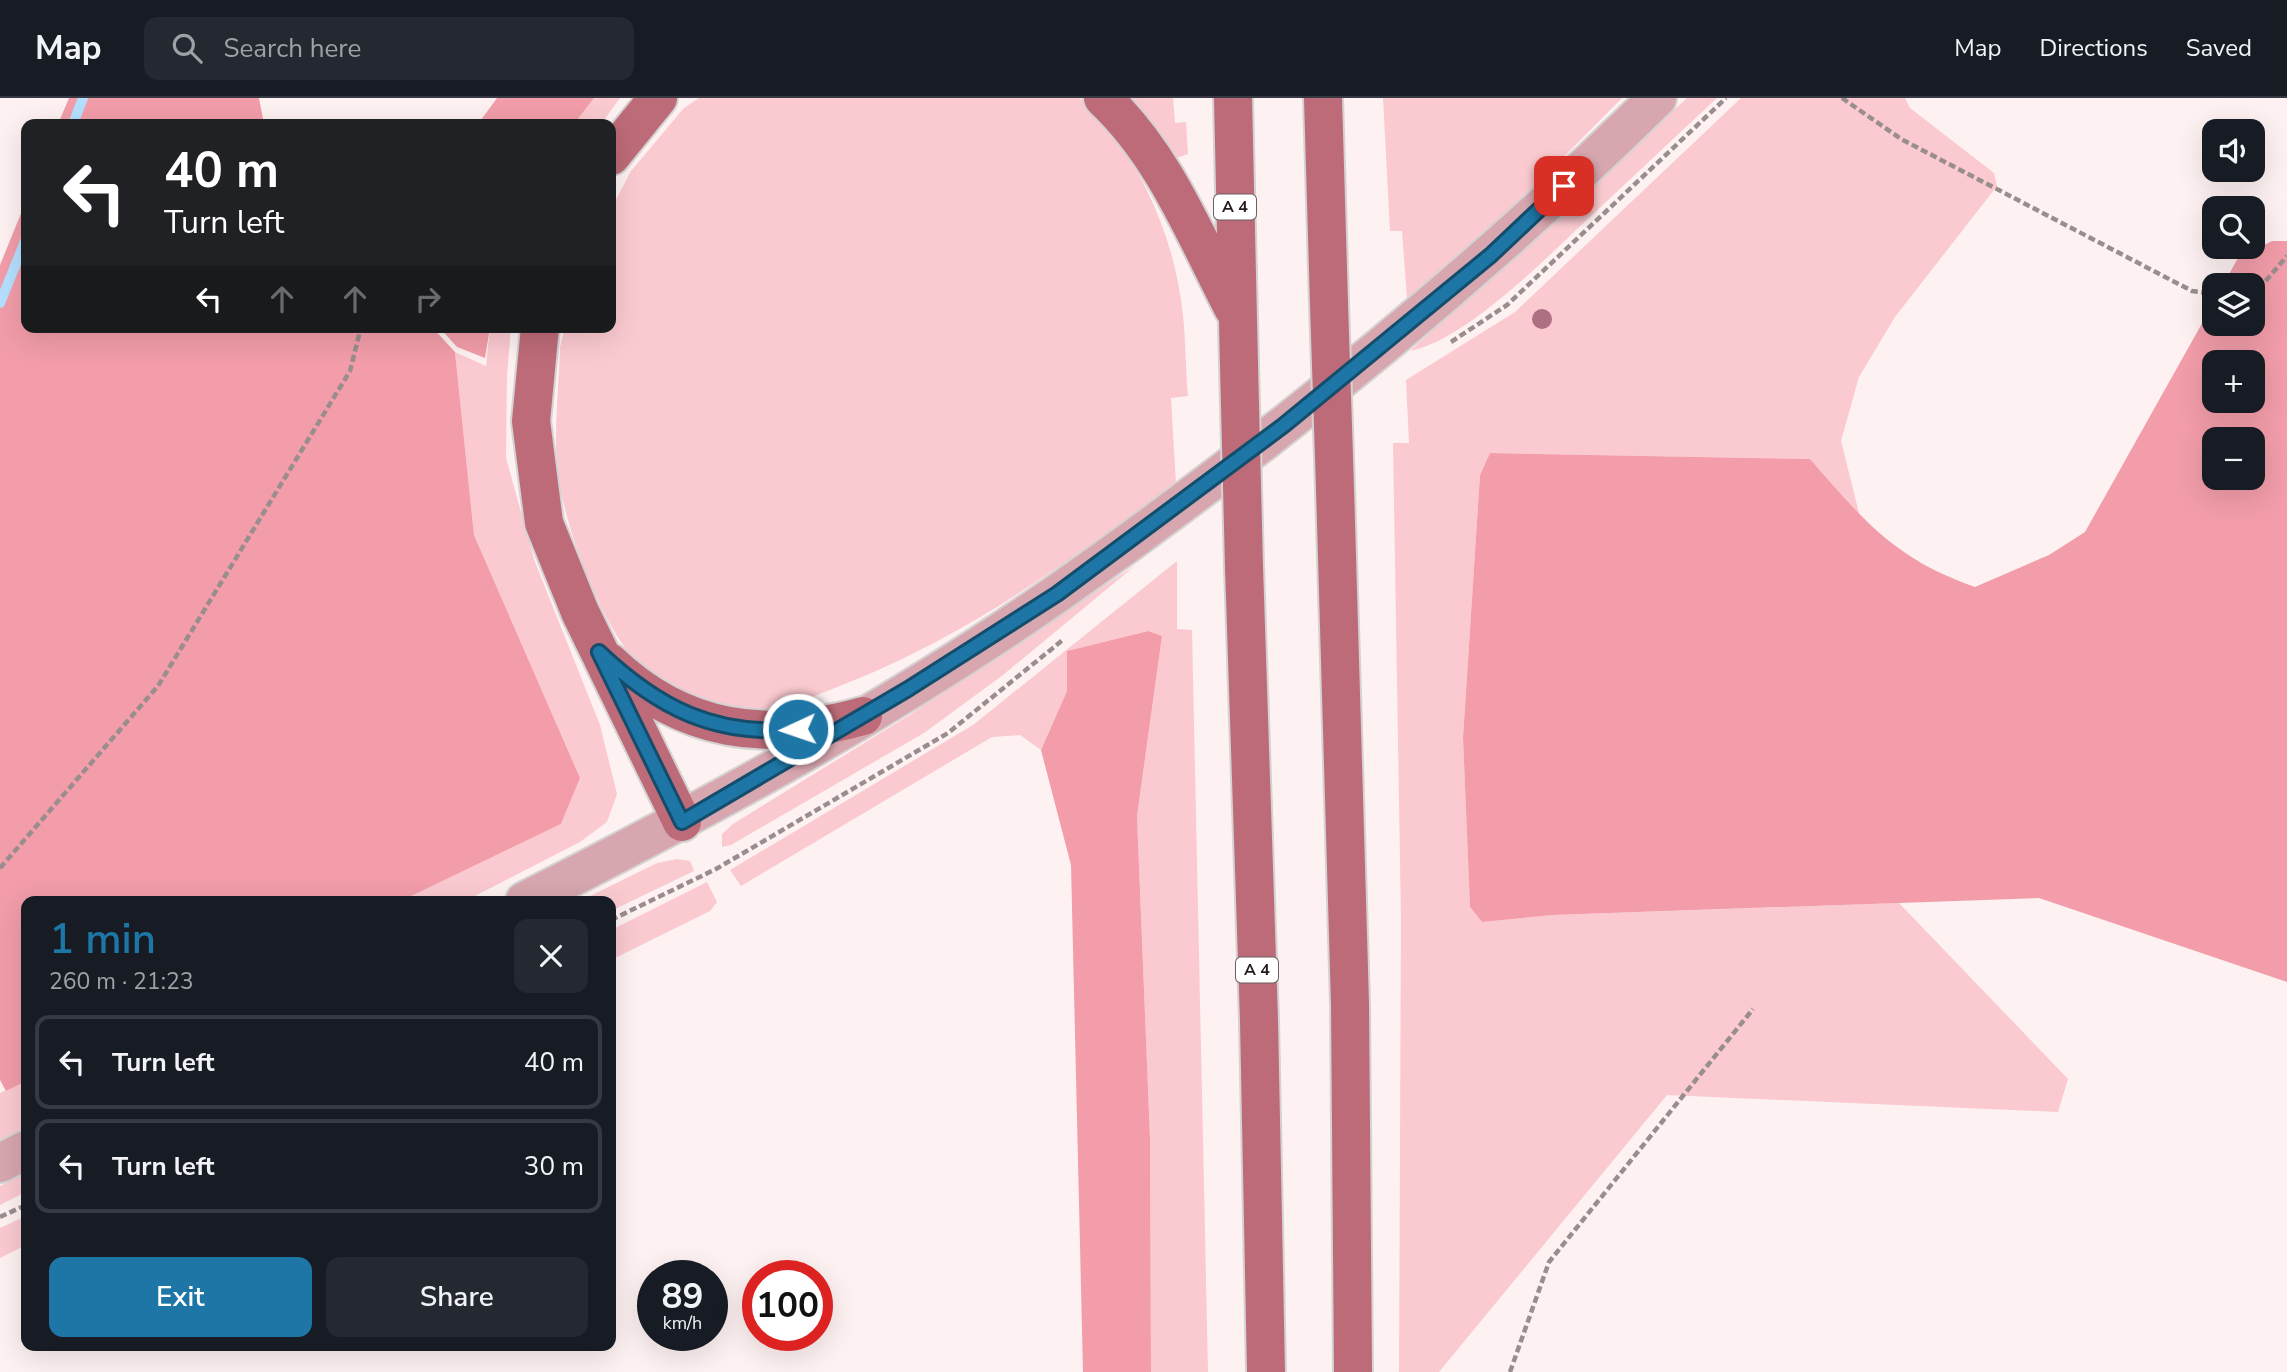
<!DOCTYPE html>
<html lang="en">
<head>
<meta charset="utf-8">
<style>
	:root { --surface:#171b24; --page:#242831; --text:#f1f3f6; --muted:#9ea1a6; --line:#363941; --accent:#1d76a5 }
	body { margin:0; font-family:"Nunito Sans",sans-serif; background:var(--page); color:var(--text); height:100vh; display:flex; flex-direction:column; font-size:26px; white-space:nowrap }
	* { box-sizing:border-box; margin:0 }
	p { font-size:23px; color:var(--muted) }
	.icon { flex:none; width:38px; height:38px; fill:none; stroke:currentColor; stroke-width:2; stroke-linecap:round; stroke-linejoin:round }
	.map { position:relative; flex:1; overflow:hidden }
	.side { position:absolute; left:21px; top:798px; width:595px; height:455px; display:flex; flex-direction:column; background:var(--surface); border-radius:14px; box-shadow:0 7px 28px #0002 }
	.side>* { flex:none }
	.top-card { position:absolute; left:21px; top:21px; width:595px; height:214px; border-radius:14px; box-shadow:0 7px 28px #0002; background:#202124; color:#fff; overflow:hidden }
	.buttons { position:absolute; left:2202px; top:21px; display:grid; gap:14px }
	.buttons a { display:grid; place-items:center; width:63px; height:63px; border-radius:14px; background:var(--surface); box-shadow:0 7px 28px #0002; font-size:35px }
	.speed { position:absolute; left:637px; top:1162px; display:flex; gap:14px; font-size:35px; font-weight:700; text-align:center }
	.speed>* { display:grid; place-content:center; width:91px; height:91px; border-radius:50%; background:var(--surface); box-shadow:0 7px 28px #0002; line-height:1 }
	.speed small { font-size:18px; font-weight:400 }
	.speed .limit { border:10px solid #d22; background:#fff; color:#111 }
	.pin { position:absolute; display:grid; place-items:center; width:60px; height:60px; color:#fff; margin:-30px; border-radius:14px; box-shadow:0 4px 10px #0006 }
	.me { position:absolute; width:77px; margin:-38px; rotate:267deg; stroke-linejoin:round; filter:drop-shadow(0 0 5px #0008) }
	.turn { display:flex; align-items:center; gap:24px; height:147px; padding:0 28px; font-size:32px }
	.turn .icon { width:91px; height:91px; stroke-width:2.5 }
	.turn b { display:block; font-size:49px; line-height:60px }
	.lanes { display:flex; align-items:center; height:66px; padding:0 28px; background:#0003; justify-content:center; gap:35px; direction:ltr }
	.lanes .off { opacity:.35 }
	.round { display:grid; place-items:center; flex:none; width:74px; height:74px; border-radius:14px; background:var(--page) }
	.summary { display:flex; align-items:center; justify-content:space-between; height:119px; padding:0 28px }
	h1 { font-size:42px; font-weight:600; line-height:52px; color:var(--accent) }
	.cta { display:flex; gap:14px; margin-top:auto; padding:14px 28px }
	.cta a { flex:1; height:80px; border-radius:14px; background:var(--accent); color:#fff; font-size:28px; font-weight:600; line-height:80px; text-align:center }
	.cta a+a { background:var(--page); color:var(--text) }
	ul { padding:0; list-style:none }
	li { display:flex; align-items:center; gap:21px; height:94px; margin:0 14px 10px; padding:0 14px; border:4px solid var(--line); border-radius:14px }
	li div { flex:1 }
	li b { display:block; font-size:26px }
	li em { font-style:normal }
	header { display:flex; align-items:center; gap:42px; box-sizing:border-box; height:98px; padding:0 35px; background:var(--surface); border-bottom:2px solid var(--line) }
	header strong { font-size:33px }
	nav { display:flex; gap:38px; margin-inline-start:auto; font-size:24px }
	.search { width:490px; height:63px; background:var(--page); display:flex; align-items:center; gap:18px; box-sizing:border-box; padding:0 24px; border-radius:14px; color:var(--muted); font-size:26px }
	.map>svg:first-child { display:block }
	.green { fill:#facad0 }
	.forest { fill:#f29da9; fill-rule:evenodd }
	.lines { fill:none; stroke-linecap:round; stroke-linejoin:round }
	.stream { stroke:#b4e0fe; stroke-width:10 }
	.major-casing { stroke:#d4d2d2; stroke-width:42 }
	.highway-casing { stroke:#d4d2d2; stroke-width:42 }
	.path { stroke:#998d8e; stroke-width:4.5; stroke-dasharray:7 3.5; stroke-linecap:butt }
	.major { stroke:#d7a6ae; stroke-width:38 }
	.highway { stroke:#bd6b78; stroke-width:38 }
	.highway-bridge-casing { stroke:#d4d2d2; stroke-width:42; stroke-linecap:butt }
	.highway-bridge { stroke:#bd6b78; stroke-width:38 }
	.tree { fill:#ad6f82 }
	.route-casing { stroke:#134d6b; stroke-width:18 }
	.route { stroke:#1d76a5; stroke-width:12 }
	.labels { text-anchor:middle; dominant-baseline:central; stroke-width:6; stroke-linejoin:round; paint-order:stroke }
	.shield { fill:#fff; stroke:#686061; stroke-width:2 }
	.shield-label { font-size:16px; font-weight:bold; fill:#271c1d }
</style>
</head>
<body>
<header>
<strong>Map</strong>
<div class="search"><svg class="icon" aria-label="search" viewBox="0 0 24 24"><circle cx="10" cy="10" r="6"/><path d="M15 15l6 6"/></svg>Search here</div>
<nav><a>Map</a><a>Directions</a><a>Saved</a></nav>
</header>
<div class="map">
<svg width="2287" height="1274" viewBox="0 0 2287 1274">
	<rect width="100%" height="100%" fill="#fef1f2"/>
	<path class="green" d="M594,0H620L601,26H574Z
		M699,0H1080C1135,52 1170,127 1181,202C1186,233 1185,266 1188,298L1171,300L1176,386C1071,461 972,535 852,583C824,594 792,609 761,612C752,613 739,614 730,613C715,611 669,591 656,583C608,550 565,432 558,376C553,335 559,290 560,249L565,229H611V111L631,73L684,10Z
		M1125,0H1173L1175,25L1186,24L1188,56L1171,62Z
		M1383,0H1622L1518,105L1407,200L1402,133H1390Z
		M1687,0H1717C1675,39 1634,78 1592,117C1549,157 1467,242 1410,253Z
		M1741,0H1905L1910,10L1994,75L1997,88L1895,219L1859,279L1841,343L1860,419L1810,361L1490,355L1480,377L1463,640L1470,809L1482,824L1553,817L1899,805L2068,981L2058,1014L1667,997L1439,1274H1399L1401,822L1393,345H1409L1406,282L1515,214Z
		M490,229H511L507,278L506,360L535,464L600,627L617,696L607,724L580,744L465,803H401L561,726L580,680L474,437L455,254L486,268Z
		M1177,463V531L1192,532L1208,1274H1151L1150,1040L1137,718L1162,538L1147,533L1067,553V593L1041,652L1020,637L992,639L741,788L730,772L973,627Z
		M1136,467L1003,577L924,635L731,747L722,749V736L733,726L908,618Z
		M677,761L690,763L694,773L611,813V803H580L657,765Z
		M707,784L717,804L710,813L611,862V832Z
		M26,983V1029L0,1043V995Z
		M26,1075V1094L0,1107V1088Z
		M26,1118V1147L0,1160V1130Z"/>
	<path class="forest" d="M69,0H259L264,26H58Z
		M497,0H594L574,26H478Z
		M26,103V229H432L455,254L474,437L580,680L561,726L401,803H26V983L6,993L0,982V167Z
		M2272,143H2287V884L2039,800L1553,817L1482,824L1470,809L1463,640L1480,377L1490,355L1810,361C1864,423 1895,461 1975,489L2049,457L2085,434L2214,204V226H2252V187H2223L2238,160ZM2214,264H2252V303H2214ZM2214,341H2252V380H2214Z
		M439,229H490L485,260L457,249Z
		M1148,533L1162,538L1137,718L1150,1040L1151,1274H1083L1071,767L1041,652L1067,593V553Z"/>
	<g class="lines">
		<path class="stream" d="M73,26L83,0
			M0,205L26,141"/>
		<defs>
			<path id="major" d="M525,803C707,711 890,612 1058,495C1270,346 1473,181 1657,0
				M0,1065L26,1052"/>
			<path id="highway" d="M1103,0C1164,57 1195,137 1233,210
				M1233,0L1239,267
				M1323,0L1329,206
				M611,58L658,0
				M540,229L531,323L544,425L580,514L682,724
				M1335,390L1350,906L1353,1274
				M1244,469L1259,922L1266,1274
				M609,564C683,635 767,645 863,618"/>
		</defs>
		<use href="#major" class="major-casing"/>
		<use href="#highway" class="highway-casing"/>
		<path class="path" d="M1842,0L1901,41L2192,193L2214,196
			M2252,199L2287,158
			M1451,244L1507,207L1726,0
			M0,770L158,588L350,273L361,229
			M611,822L716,771L948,635L1064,541
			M0,1119L26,1107
			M1510,1274L1549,1164L1753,911"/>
		<use href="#major" class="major"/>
		<use href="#highway" class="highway"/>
		<defs>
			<path id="highway-bridge" d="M1329,206L1335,390
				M1239,267L1244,469"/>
		</defs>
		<use href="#highway-bridge" class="highway-bridge-casing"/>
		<use href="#highway-bridge" class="highway-bridge"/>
	</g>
	<circle class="tree" cx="1542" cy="221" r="10"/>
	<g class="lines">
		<defs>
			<path id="route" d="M798,631C715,639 658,610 599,554L682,724L908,591L1057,496L1284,327L1491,157L1564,88"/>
		</defs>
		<use href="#route" class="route-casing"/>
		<use href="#route" class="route"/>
	</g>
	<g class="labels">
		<g class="shield">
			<rect x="1214" y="96.5" width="42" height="25" rx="5"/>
			<rect x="1236" y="859.5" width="42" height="25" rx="5"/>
		</g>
		<g class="shield-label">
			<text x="1235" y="109">A 4</text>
			<text x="1257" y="872">A 4</text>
		</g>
	</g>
</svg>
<div class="buttons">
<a><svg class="icon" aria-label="sound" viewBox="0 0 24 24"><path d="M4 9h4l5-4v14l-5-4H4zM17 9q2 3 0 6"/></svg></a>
<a><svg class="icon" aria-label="search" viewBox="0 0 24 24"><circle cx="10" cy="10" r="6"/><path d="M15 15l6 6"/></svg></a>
<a><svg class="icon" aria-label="layers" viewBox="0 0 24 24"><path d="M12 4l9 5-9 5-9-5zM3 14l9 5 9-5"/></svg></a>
<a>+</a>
<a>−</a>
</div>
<div class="speed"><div>89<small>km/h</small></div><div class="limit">100</div></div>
<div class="pin" style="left:1564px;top:88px;background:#d93025"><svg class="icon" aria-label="arrive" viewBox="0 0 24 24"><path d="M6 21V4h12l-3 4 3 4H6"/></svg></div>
<svg class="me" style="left:798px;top:631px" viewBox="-20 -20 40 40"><circle r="17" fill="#1d76a5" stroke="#fff" stroke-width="3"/><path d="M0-11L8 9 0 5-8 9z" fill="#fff"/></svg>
<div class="top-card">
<div class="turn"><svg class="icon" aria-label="left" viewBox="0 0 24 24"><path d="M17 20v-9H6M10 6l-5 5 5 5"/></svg><div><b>40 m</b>Turn left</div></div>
<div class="lanes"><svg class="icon" aria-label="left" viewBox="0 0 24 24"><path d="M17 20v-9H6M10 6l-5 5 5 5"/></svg><svg class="icon off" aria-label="ahead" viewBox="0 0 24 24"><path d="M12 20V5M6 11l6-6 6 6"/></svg><svg class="icon off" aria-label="ahead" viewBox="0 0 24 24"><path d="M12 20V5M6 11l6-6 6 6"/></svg><svg class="icon off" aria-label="right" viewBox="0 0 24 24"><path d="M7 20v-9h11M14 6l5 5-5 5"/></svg></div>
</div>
<section class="side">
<div class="summary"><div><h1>1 min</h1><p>260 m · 21:23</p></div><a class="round"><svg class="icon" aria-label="close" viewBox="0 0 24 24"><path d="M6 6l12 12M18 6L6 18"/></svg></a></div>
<ul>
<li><svg class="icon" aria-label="left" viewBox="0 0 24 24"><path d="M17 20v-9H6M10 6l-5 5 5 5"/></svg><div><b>Turn left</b></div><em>40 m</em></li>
<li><svg class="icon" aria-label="left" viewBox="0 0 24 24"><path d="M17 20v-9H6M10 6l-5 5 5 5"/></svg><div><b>Turn left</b></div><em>30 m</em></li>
</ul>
<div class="cta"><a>Exit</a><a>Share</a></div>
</section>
</div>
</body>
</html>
